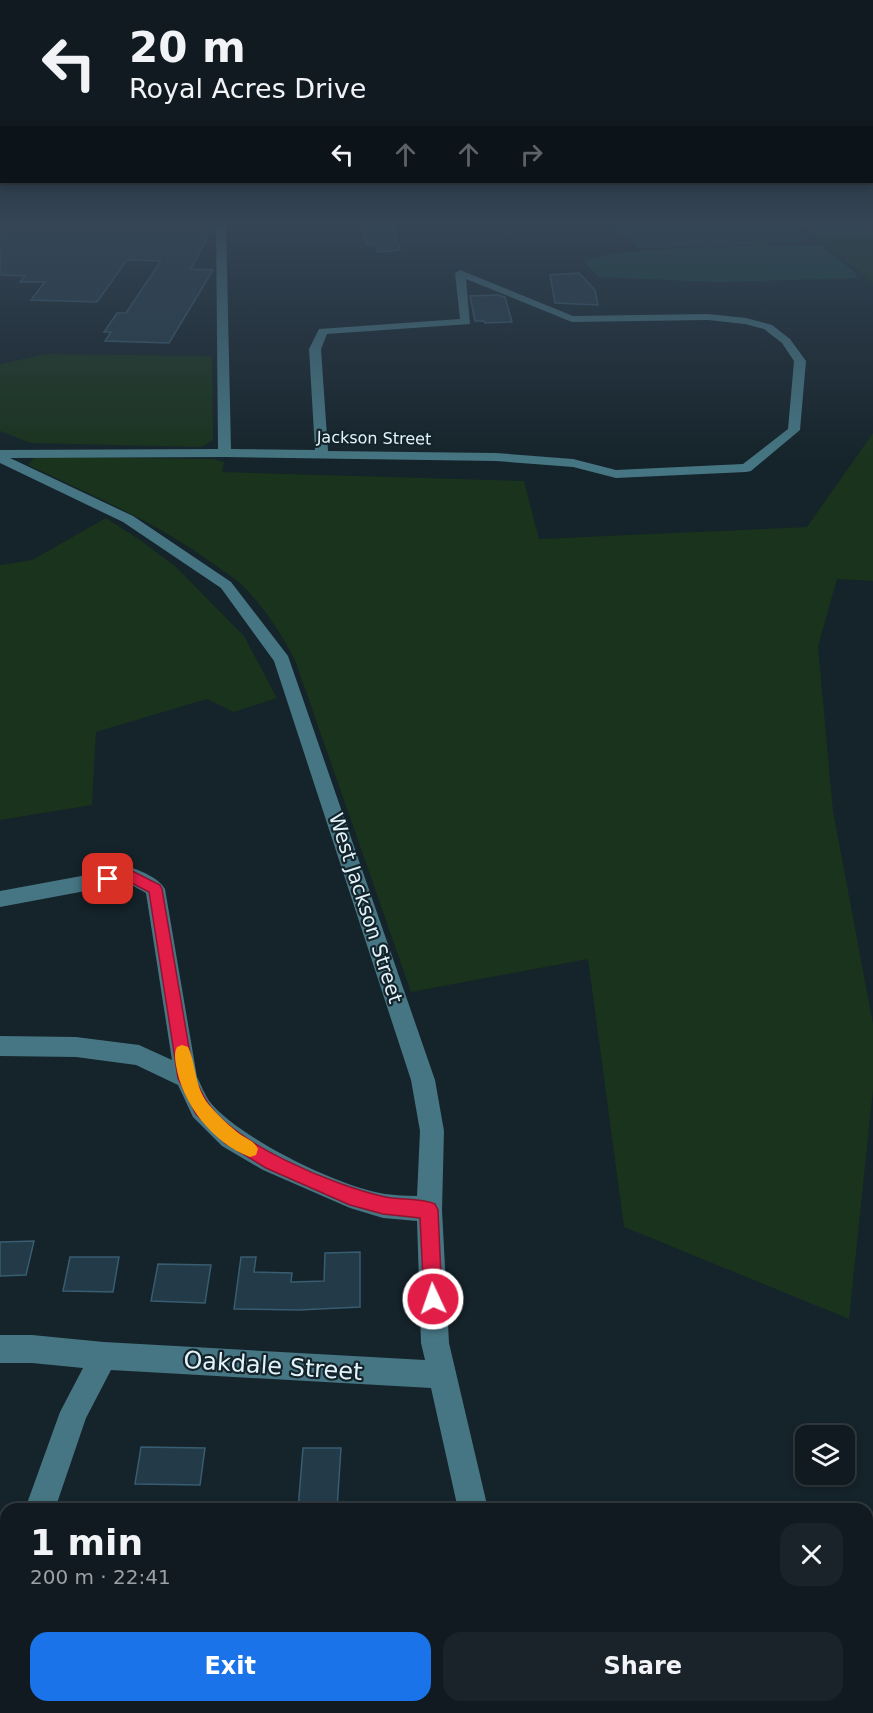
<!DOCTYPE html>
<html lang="en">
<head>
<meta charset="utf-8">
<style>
	:root { --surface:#101a20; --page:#192329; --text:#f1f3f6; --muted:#9ca1a5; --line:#30383e; --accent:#1a73e8 }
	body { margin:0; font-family:"DejaVu Sans",sans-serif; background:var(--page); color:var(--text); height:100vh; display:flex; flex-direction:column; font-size:22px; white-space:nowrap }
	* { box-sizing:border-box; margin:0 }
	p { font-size:20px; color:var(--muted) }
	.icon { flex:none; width:33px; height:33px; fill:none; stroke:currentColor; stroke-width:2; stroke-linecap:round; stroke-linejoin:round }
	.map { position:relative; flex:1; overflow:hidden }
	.drawer { position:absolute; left:0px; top:1503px; width:873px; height:210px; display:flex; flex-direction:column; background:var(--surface); border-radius:18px 18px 0 0; box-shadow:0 3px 9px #0003,0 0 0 2px var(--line) }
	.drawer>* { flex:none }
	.guide { position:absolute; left:0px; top:0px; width:873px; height:183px; box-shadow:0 3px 9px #0003,0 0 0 2px var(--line); background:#101a20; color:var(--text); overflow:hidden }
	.buttons { position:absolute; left:795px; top:1425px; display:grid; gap:12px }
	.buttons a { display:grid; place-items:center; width:60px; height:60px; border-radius:12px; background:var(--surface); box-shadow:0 3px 9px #0003,0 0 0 2px var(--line); font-size:30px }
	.pin { position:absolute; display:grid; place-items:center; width:51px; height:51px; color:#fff; margin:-26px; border-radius:12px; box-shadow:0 3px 9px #0006 }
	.me { position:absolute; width:66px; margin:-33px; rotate:357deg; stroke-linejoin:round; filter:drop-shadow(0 0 4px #0008) }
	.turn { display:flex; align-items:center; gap:21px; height:126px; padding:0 30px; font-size:27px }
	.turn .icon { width:78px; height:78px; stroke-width:2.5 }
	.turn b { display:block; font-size:42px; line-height:51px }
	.lanes { display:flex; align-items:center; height:57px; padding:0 30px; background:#0003; justify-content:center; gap:30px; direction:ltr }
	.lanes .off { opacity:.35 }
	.round { display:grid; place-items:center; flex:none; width:63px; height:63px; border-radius:18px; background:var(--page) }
	.headline { display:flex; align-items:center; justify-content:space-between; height:102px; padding:0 30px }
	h1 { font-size:36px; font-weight:700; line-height:45px }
	.cta { display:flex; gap:12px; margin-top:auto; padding:12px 30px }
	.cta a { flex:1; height:69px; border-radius:18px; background:var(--accent); color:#fff; font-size:24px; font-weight:700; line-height:69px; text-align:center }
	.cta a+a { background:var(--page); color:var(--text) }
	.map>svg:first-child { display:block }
	.green { fill:#19331c }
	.water { fill:#13453b }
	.building { fill:#233b48; stroke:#385c71; stroke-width:1.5 }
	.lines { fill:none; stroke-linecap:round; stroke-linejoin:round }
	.minor { fill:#467683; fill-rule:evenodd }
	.route { fill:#e11d48; stroke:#92132f; stroke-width:1.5 }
	.slow { fill:#f59e0b }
	.labels { text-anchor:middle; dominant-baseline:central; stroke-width:4.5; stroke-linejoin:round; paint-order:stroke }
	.far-street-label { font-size:16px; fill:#e2f4fb; stroke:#15232a }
	.street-label { font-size:20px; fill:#e2f4fb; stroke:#15232a }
	.near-street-label { font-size:24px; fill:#e2f4fb; stroke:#15232a }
</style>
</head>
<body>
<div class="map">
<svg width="873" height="1713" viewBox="0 0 873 1713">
	<rect width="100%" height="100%" fill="#15232a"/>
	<path class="green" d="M797,224H861L873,230V283L811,231Z
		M46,354L212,356L213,440L202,447L31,443L0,431V364Z
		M873,433V581L837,579L818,646L833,811L873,1024V1090L849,1319L624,1227L588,959L411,992L296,663C283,635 263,606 241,584C233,577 223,571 215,565C158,523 92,495 28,465L34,458L47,457L213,459L224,462L222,472L524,481L539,539L807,527Z
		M106,518L140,540L175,566L244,636L277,698L234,712L207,699L96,732L92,805L0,820V565L32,560Z"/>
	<path class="water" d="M617,224H786L798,229L810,240L772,244L644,248H638L617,230Z
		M820,245L856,273V278L718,282L599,277L585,263C602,245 786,245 820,245Z"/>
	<path class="building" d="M0,224H214L191,269L213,270L169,343L105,341L111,332H104L117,313H126L161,261L127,260L97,302L31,300L45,282H20L25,276L0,275Z
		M393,227L400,250L378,252L376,244L367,245L363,229Z
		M579,273L595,290L598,305L555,303L550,275Z
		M498,295L505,297L512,322L485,323L484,321H475L470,296Z
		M34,1241L26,1275L0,1276V1242Z
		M360,1252V1307L299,1310L234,1309L241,1257H256L254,1272L292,1273L291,1282L324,1281L325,1253Z
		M70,1257H119L113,1292L63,1291Z
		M158,1264L211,1265L205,1303L151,1301Z
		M141,1447L205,1448L200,1485L135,1484Z
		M303,1448H341L337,1509H298Z"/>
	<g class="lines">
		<path class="minor" d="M216,224H226L231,449L315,450L309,349L319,329L460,319L455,273L460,270L573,316L708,314L746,318L772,325L790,339L806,361L800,430L751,471L746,472L616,478L573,467L496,461L225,457L10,458L133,516L231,582L288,656L435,1080L444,1131L442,1210L449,1343L488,1509H458L431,1388L111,1370L86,1418L55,1509H25L60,1412L83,1368L32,1363H0V1335H32L104,1342L425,1360L421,1343L417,1221L383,1218L350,1208L263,1170L222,1146L193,1117L178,1085L136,1065L76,1057L0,1056V1036L76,1037L139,1045L172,1060L146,893L128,883L0,907V891L130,867C141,871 159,878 165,889L197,1077C201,1085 205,1095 210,1102C239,1138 339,1187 385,1194C395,1195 406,1196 417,1196L420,1131L411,1080L274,661L221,588L123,522L0,463V450L218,449ZM466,279L572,322L708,320L745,324L764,329L782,343L794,361L788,429L743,464L616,470L573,459L496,453L328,451L321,349L327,334L470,324Z
			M6,1607V1658L0,1660V1610Z
			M321,1707H355L352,1713H318Z
			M502,1707H536L537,1713H503Z"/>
	</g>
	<linearGradient id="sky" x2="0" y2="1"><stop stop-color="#0c1317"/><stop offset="0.48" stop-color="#354555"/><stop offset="1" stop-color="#354555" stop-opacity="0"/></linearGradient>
	<rect width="873" height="464" fill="url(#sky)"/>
	<path class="route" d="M130,870L160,885L162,889L194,1077C198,1085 202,1094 207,1102C234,1144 333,1185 381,1196C399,1201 418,1197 435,1204L438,1210L442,1299L439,1305L433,1308L426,1305L424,1299L420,1218L383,1214L350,1205L266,1168L225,1143L196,1114L178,1078L149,892L128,881L108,884L101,879L104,875Z"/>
	<path class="slow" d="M182,1045L188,1047C197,1066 194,1087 209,1105C217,1114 227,1124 237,1132C244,1138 254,1140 258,1149L256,1155L250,1157C213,1143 182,1104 176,1065C175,1058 174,1053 177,1047Z"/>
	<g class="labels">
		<g class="far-street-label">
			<text transform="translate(374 438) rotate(1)">Jackson Street</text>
		</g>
		<g class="street-label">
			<text transform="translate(366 908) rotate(72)">West Jackson Street</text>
		</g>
		<g class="near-street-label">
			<text transform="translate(273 1366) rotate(4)">Oakdale Street</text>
		</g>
	</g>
</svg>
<div class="buttons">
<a><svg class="icon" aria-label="layers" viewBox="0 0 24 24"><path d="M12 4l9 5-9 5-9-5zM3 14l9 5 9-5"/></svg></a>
</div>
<div class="pin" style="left:108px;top:879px;background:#d93025"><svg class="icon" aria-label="arrive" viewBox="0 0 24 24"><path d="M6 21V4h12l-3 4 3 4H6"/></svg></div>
<svg class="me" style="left:433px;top:1299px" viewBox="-20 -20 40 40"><circle r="17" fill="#e11d48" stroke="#fff" stroke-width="3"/><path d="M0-11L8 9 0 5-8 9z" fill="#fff"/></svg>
<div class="guide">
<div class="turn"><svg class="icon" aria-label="left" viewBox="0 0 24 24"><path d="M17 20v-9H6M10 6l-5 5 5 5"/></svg><div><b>20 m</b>Royal Acres Drive</div></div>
<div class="lanes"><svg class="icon" aria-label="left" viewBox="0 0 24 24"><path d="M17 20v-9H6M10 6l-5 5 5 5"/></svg><svg class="icon off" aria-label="ahead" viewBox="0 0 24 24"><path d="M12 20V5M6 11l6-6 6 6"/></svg><svg class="icon off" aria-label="ahead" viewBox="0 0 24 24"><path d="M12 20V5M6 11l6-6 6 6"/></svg><svg class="icon off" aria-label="right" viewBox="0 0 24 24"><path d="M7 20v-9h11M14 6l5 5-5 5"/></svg></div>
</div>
<section class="drawer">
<div class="headline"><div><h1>1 min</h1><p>200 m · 22:41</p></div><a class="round"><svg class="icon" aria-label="close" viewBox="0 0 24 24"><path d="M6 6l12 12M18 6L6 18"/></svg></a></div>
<div class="cta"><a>Exit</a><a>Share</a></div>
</section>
</div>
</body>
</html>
